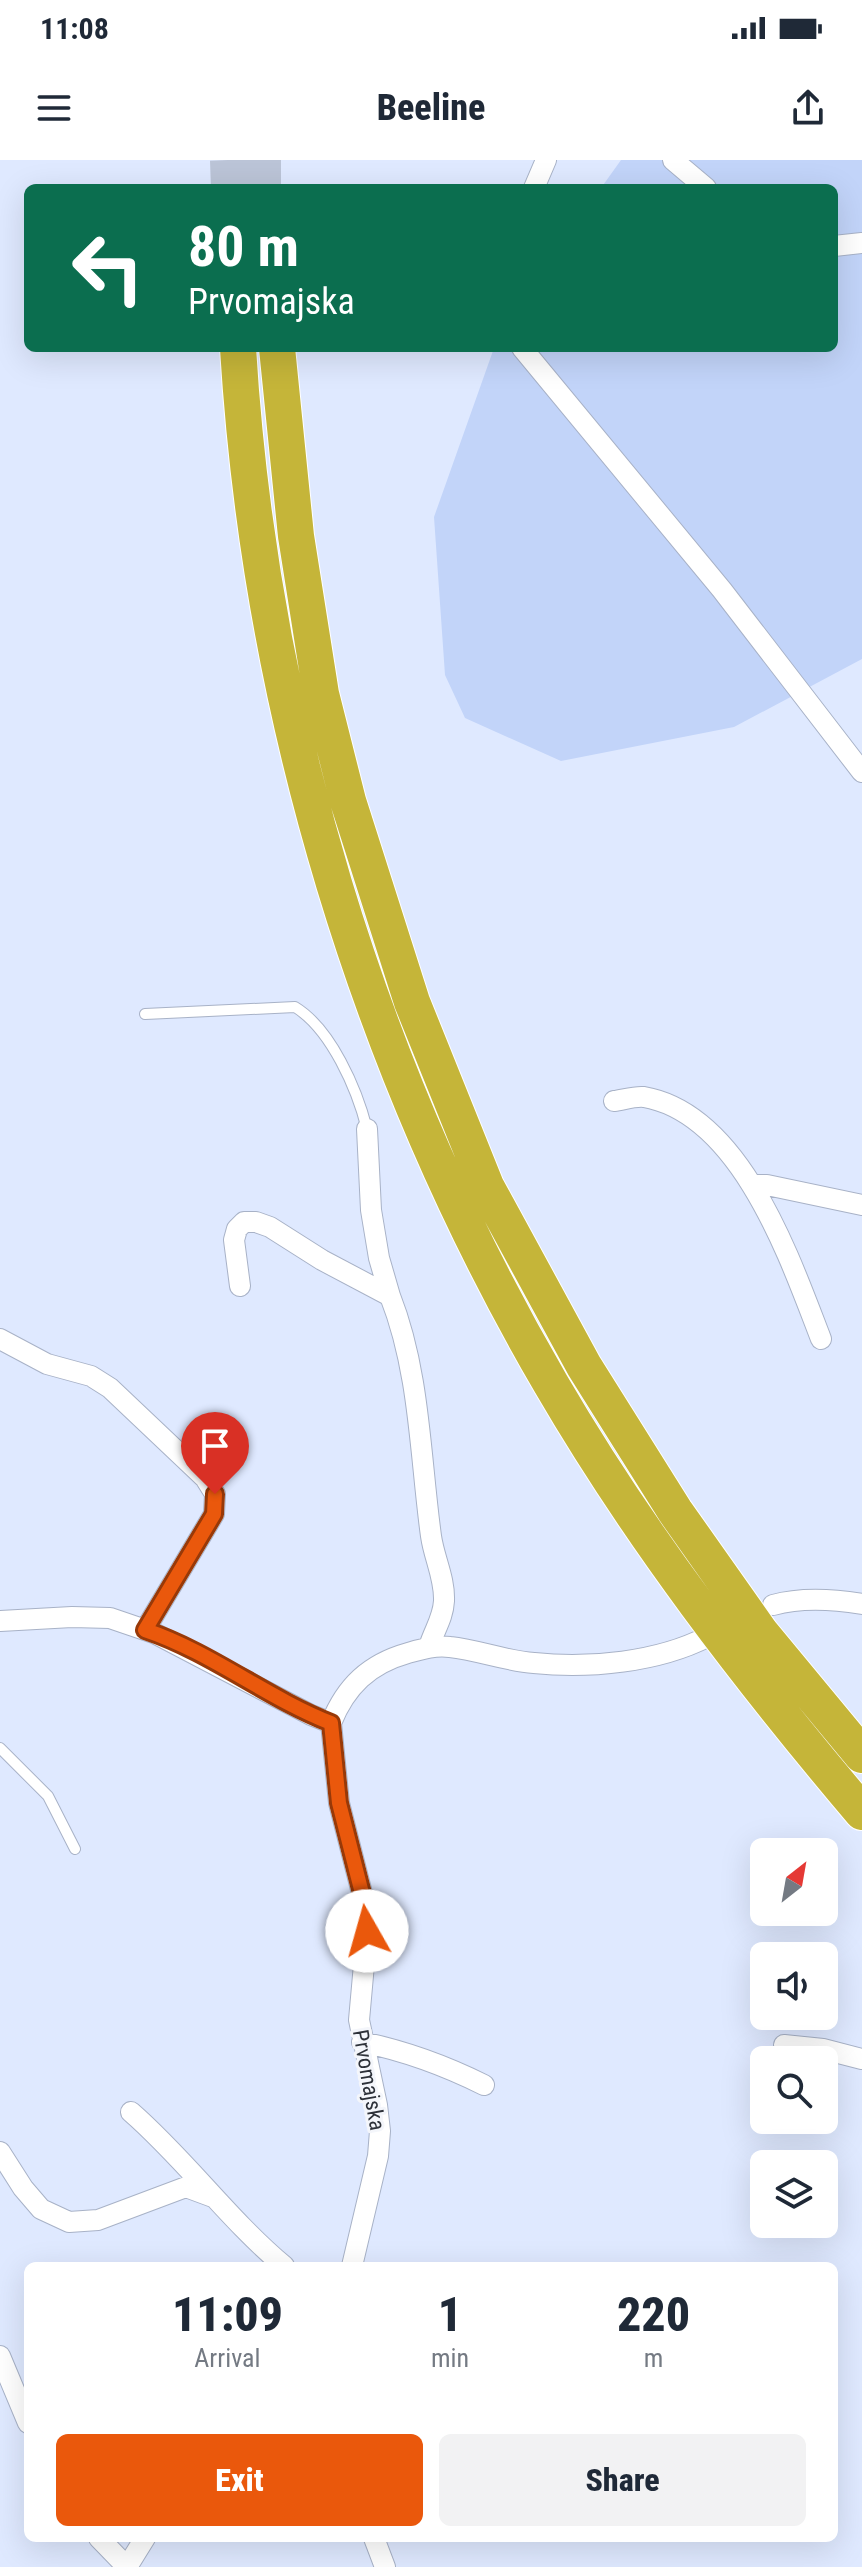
<!DOCTYPE html>
<html lang="en">
<head>
<meta charset="utf-8">
<style>
	:root { --surface:#fff; --page:#f2f2f3; --text:#1f2937; --muted:#747a83; --accent:#ea580c }
	body { margin:0; font-family:"Roboto Condensed",sans-serif; background:var(--page); color:var(--text); height:100vh; display:flex; flex-direction:column; font-size:30px; white-space:nowrap }
	* { box-sizing:border-box; margin:0 }
	p { font-size:26px; color:var(--muted) }
	.icon { flex:none; width:44px; height:44px; fill:none; stroke:currentColor; stroke-width:2; stroke-linecap:round; stroke-linejoin:round }
	.map { position:relative; flex:1; overflow:hidden }
	.sheet { position:absolute; left:24px; top:2102px; width:814px; height:280px; display:flex; flex-direction:column; background:var(--surface); border-radius:12px; box-shadow:0 8px 32px #0002 }
	.sheet>* { flex:none }
	.top-card { position:absolute; left:24px; top:24px; width:814px; height:168px; border-radius:12px; box-shadow:0 8px 32px #0002; background:#0b6e4f; color:#fff; overflow:hidden }
	.needle { width:52px; rotate:31deg }
	.buttons { position:absolute; left:750px; top:1678px; display:grid; gap:16px }
	.buttons a { display:grid; place-items:center; width:88px; height:88px; border-radius:12px; background:var(--surface); box-shadow:0 8px 32px #0002; font-size:40px }
	.pin { position:absolute; display:grid; place-items:center; width:68px; height:68px; color:#fff; margin:-82px -34px; border-radius:50% 50% 50% 0; rotate:-45deg; box-shadow:0 0 8px #0007 }
	.pin .icon { rotate:45deg }
	.me { position:absolute; width:88px; margin:-44px; rotate:353deg; stroke-linejoin:round; filter:drop-shadow(0 0 6px #0008) }
	.turn { display:flex; align-items:center; gap:28px; height:168px; padding:0 32px; font-size:36px }
	.turn .icon { width:104px; height:104px; stroke-width:2.5 }
	.turn b { display:block; font-size:56px; line-height:68px }
	.eta { display:flex; justify-content:space-evenly; align-items:center; height:136px; text-align:center }
	.eta b { font-size:48px; font-weight:800; line-height:56px }
	.button { display:flex; gap:16px; margin-top:auto; padding:16px 32px }
	.button a { flex:1; height:92px; border-radius:12px; background:var(--accent); color:#fff; font-size:32px; font-weight:800; line-height:92px; text-align:center }
	.button a+a { background:var(--page); color:var(--text) }
	.status { display:flex; justify-content:space-between; align-items:center; height:56px; padding:0 40px; background:var(--surface); direction:ltr }
	.status svg { height:22px; fill:currentColor }
	header { display:flex; justify-content:space-between; align-items:center; height:104px; padding:0 32px; background:var(--surface); font-size:36px; font-weight:800 }
	.map>svg:first-child { display:block }
	.green { fill:#c2d4f9 }
	.lines { fill:none; stroke-linecap:round; stroke-linejoin:round }
	.motorway-tunnel { stroke:#bbc4d7; stroke-width:36; stroke-dasharray:36 18; stroke-linecap:butt }
	.service-casing { stroke:#a8b2c7; stroke-width:12 }
	.minor-casing { stroke:#a8b2c7; stroke-width:22 }
	.motorway-casing { stroke:#fff; stroke-width:38 }
	.service { stroke:#fff; stroke-width:10 }
	.minor { stroke:#fff; stroke-width:20 }
	.motorway { stroke:#c5b539; stroke-width:36 }
	.route-casing { stroke:#983908; stroke-width:20 }
	.route { stroke:#ea580c; stroke-width:14 }
	.labels { text-anchor:middle; dominant-baseline:central; stroke-width:6; stroke-linejoin:round; paint-order:stroke }
	.street-label { font-size:22px; fill:#2d3139; stroke:#f4f6fb }
</style>
</head>
<body>
<div class="status"><b>11:08</b><svg viewBox="0 0 49 12"><path d="M0 12V9h3v3zM5 12V6h3v6zM10 12V3h3v9zM15 12V0h3v12zM26 1h20v11H26zM47 4h2v5h-2z"/></svg></div>
<header><svg class="icon" aria-label="menu" viewBox="0 0 24 24"><path d="M4 6h16M4 12h16M4 18h16"/></svg>Beeline<svg class="icon" aria-label="share" viewBox="0 0 24 24"><path d="M12 15V3M7 8l5-5 5 5M5 13v7h14v-7"/></svg></header>
<div class="map">
<svg width="862" height="2407" viewBox="0 0 862 2407">
	<rect width="100%" height="100%" fill="#dfe9ff"/>
	<path class="green" d="M621,0H862V499L734,567L561,601L465,558L445,515L434,357L494,188H834V28H601Z"/>
	<g class="lines">
		<path class="motorway-tunnel" d="M228,0L229,28
			M263,0V28"/>
		<defs>
			<path id="service" d="M145,854L295,847C331,869 357,929 367,969
				M0,1588L48,1636L75,1689"/>
			<path id="minor" d="M673,0L706,28
				M534,28L546,0
				M834,86L862,83
				M522,188L722,430L862,612
				M614,941C623,940 634,936 644,937C741,954 790,1099 821,1179
				M367,969L371,1050L379,1098L390,1136
				M753,1025H767L862,1045
				M240,1126L234,1080L237,1069L244,1062H256L270,1067L322,1100L390,1136C420,1212 420,1296 431,1376C434,1398 445,1418 444,1441C443,1459 434,1470 429,1487
				M0,1179L47,1204L91,1216L110,1228L205,1318L215,1334L214,1354L145,1470
				M773,1445C802,1437 832,1439 862,1444
				M0,1461L72,1457L110,1458L154,1473L311,1555L331,1563L339,1643L366,1749L367,1771L359,1860L377,1945L380,1971L378,1996L352,2106
				M331,1563C346,1526 369,1504 408,1493C422,1489 435,1485 450,1487C478,1490 506,1501 534,1503C589,1509 658,1502 707,1477
				M362,1882C405,1891 444,1905 484,1925
				M784,1885L823,1889L862,1899
				M131,1952C186,2000 228,2059 284,2106
				M0,1992L23,2028L41,2049L69,2062L98,2060L186,2027L213,2037
				M0,2196L28,2263
				M99,2378L127,2407L145,2378
				M374,2378L385,2407"/>
			<path id="motorway" d="M238,188C260,550 368,910 551,1224C640,1377 748,1517 862,1652
				M277,188L296,376L321,534L348,641L412,842L486,1026L584,1206L675,1351L761,1473L862,1595"/>
		</defs>
		<use href="#service" class="service-casing"/>
		<use href="#minor" class="minor-casing"/>
		<use href="#motorway" class="motorway-casing"/>
		<use href="#service" class="service"/>
		<use href="#minor" class="minor"/>
		<use href="#motorway" class="motorway"/>
	</g>
	<g class="lines">
		<defs>
			<path id="route" d="M215,1334L214,1354L145,1470C211,1492 267,1538 331,1563L339,1643L366,1749L367,1771"/>
		</defs>
		<use href="#route" class="route-casing"/>
		<use href="#route" class="route"/>
	</g>
	<g class="labels">
		<g class="street-label">
			<text transform="translate(369 1920) rotate(80)">Prvomajska</text>
		</g>
	</g>
</svg>
<div class="buttons">
<a><svg class="needle" viewBox="-14 -14 28 28"><path d="M0-13l5 13h-10z" fill="#e53935"/><path d="M0 13l5-13h-10z" fill="#747a83"/></svg></a>
<a><svg class="icon" aria-label="sound" viewBox="0 0 24 24"><path d="M4 9h4l5-4v14l-5-4H4zM17 9q2 3 0 6"/></svg></a>
<a><svg class="icon" aria-label="search" viewBox="0 0 24 24"><circle cx="10" cy="10" r="6"/><path d="M15 15l6 6"/></svg></a>
<a><svg class="icon" aria-label="layers" viewBox="0 0 24 24"><path d="M12 4l9 5-9 5-9-5zM3 14l9 5 9-5"/></svg></a>
</div>
<div class="pin" style="left:215px;top:1334px;background:#d93025"><svg class="icon" aria-label="arrive" viewBox="0 0 24 24"><path d="M6 21V4h12l-3 4 3 4H6"/></svg></div>
<svg class="me" style="left:367px;top:1771px" viewBox="-20 -20 40 40"><circle r="19" fill="#fff"/><path d="M0-13L10 11 0 6-10 11z" fill="#ea580c"/></svg>
<div class="top-card">
<div class="turn"><svg class="icon" aria-label="left" viewBox="0 0 24 24"><path d="M17 20v-9H6M10 6l-5 5 5 5"/></svg><div><b>80 m</b>Prvomajska</div></div>
</div>
<section class="sheet">
<div class="eta">
<div><b>11:09</b><p>Arrival</p></div>
<div><b>1</b><p>min</p></div>
<div><b>220</b><p>m</p></div>
</div>
<div class="button"><a>Exit</a><a>Share</a></div>
</section>
</div>
</body>
</html>
